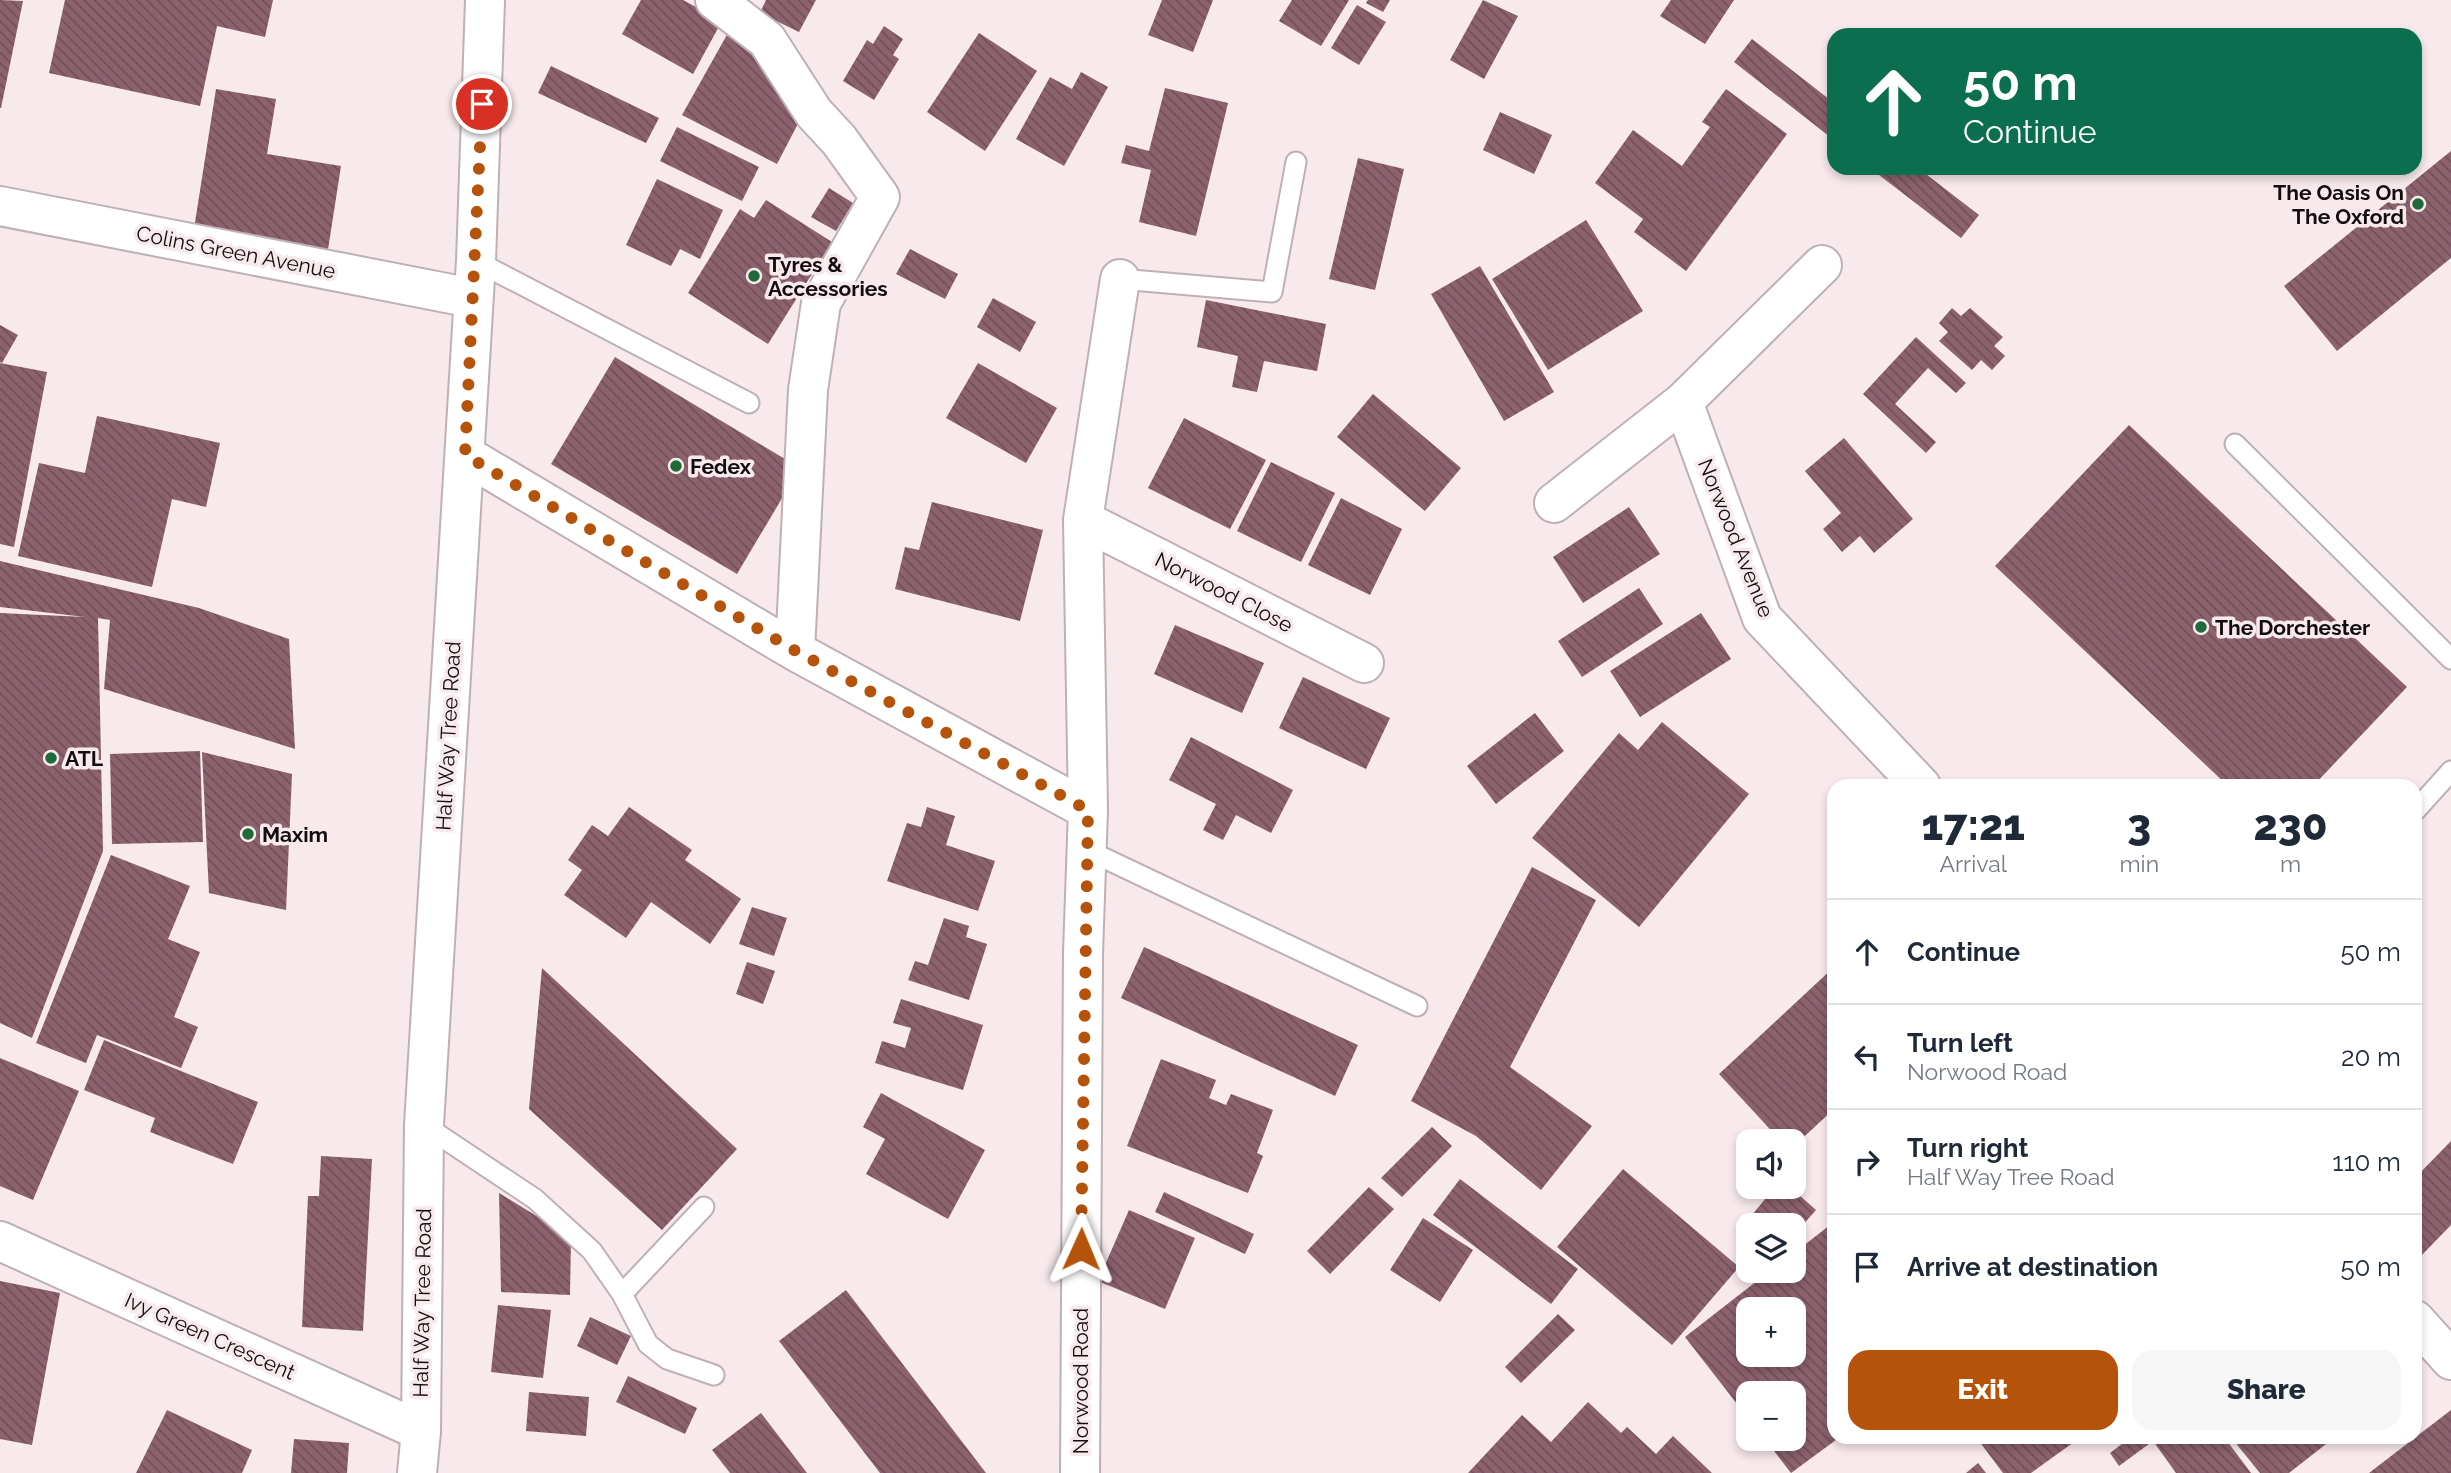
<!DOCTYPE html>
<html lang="en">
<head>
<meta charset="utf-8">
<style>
	:root { --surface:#fff; --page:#f6f6f7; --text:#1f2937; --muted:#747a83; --line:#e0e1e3; --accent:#b45309 }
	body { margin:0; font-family:Raleway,sans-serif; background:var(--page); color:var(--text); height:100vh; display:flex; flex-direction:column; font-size:26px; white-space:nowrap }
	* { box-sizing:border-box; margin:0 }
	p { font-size:23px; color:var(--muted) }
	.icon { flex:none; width:38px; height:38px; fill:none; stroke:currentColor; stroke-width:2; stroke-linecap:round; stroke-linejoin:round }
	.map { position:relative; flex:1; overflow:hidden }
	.details { position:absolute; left:1827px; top:779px; width:595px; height:665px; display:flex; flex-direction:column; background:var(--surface); border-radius:21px; box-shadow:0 4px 10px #0003 }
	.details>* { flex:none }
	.hud { position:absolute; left:1827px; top:28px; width:595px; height:147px; border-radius:21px; box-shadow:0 4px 10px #0003; background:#0b6e4f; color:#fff; overflow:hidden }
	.fabs { position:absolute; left:1736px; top:1129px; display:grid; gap:14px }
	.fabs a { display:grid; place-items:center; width:70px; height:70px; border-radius:14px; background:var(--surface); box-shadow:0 4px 10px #0003; font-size:35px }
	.pin { position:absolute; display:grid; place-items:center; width:60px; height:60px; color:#fff; margin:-30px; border:4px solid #fff; border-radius:50%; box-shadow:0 2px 7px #0007 }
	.me { position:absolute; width:77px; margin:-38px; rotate:1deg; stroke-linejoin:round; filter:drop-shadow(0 0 5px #0008) }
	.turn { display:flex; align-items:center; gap:24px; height:147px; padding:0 21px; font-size:32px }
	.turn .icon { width:91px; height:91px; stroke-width:2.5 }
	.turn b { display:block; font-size:49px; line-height:60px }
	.eta { display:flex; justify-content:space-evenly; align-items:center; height:119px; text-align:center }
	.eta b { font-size:42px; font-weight:800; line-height:49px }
	.primary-button { display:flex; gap:14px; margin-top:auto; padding:14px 21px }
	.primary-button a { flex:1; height:80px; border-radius:21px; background:var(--accent); color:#fff; font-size:28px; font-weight:800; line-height:80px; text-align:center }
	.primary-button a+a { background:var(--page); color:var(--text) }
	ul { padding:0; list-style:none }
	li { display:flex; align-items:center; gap:21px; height:105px; padding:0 21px; border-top:2px solid var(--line) }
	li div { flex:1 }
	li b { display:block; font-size:26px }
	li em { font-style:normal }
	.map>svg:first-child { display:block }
	.building { fill:url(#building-back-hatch); fill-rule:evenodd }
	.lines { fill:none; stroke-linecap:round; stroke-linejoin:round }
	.service-casing { stroke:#beb1b4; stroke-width:23 }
	.minor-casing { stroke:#beb1b4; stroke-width:42 }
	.secondary-casing { stroke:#beb1b4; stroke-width:42 }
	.service { stroke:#fff; stroke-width:19 }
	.minor { stroke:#fff; stroke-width:38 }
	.secondary { stroke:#fff; stroke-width:38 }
	.route { stroke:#b45309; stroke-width:12; stroke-dasharray:0 21.6 }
	.poi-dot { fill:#1f6a39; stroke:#f7e9ec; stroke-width:2.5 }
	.labels { text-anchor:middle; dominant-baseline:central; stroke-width:7; stroke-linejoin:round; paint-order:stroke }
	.poi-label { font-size:21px; font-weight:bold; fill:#120d0e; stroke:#f7e9ec; text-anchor:start }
	.street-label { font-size:21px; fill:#120d0e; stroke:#f7e9ec }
</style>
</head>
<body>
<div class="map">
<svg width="2451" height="1473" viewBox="0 0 2451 1473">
	<defs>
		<pattern id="building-back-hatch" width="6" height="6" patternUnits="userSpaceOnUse" patternTransform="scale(1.75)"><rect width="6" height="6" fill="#8c626e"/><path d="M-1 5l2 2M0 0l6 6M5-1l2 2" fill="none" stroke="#714f59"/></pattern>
	</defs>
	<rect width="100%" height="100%" fill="#f7e9ec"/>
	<path class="building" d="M0,0L23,1L1,108H0Z
		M65,0H273L265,37L217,26L200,106L49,73Z
		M641,0H683L722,21L693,74L622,34Z
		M766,0H816L799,32L760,13Z
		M1162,0H1213L1193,52L1148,35Z
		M1292,0H1349L1321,46L1279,21Z
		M1368,0H1390L1383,12L1366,3Z
		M1483,0L1518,16L1484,79L1450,60Z
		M1671,0H1734L1705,44L1660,16Z
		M1357,5L1386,22L1359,65L1331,48Z
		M733,24L802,116L777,164L682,115Z
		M884,26L903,39L893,55L899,59L874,100L843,81L867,40L873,44Z
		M979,33L1037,71L985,151L927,112Z
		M1752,39L1834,103V140L1734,62Z
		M551,66L659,118L646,143L538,93Z
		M1081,72L1108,87L1064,166L1016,139L1050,77L1072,89Z
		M1165,88L1228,103L1196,236L1139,222L1151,170L1121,163L1126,145L1149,151Z
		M216,89L276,99L267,154L341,166L327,256L193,235Z
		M1726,89L1787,134L1686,271L1634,232L1643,219L1595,183L1633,130L1682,166L1710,127L1702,122Z
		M1500,112L1552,135L1534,174L1483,150Z
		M677,127L759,167L742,201L660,161Z
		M2451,151V258L2337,351L2284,286Z
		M1358,158L1404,169L1375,290L1329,279Z
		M1870,168H1918L1979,215L1961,238Z
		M657,179L723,210L700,259L680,249L671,266L626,245Z
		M829,188L853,203L836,231L811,217Z
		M766,200L832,242L768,344L688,293L740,209L754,218Z
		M1586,220L1643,311L1548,370L1492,279Z
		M910,249L958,274L945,299L896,274Z
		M1480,266L1554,392L1504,421L1431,294Z
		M993,298L1036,322L1020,352L977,327Z
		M1206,300L1326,324L1317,371L1264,361L1257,392L1232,387L1238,356L1197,347Z
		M1952,308L1961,316L1970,308L2003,337L1994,346L2005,356L1992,370L1981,360L1972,370L1939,341L1948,332L1939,323Z
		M0,325L18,335L2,363L0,362Z
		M1916,337L1966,383L1956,393L1928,368L1895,404L1936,442L1926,453L1863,394Z
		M615,357L800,468L737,574L551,464Z
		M0,363L47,372L14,547L0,544Z
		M978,363L1057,408L1026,463L946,418Z
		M1373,394L1461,468L1425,511L1337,437Z
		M97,416L220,443L206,507L172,499L152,587L18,556L39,463L85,473Z
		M1184,418L1266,460L1230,529L1148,488Z
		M2129,425L2407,687L2313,786H2228L1995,566Z
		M1844,438L1913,519L1874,553L1860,536L1842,552L1823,529L1841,513L1805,471Z
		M1271,462L1335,493L1301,562L1237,531Z
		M1341,498L1402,529L1370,595L1308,565Z
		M932,502L1043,530L1020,621L895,589L905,547L919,550Z
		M1629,507L1660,554L1583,603L1553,557Z
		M0,561L199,608L289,639L295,749L104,689L110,620L98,618L103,851L32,1038L0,1023V613L85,617L0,607Z
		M1639,588L1663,624L1582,677L1558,641Z
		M1701,613L1731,659L1640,717L1610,671Z
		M1175,625L1264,663L1242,713L1154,674Z
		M1303,677L1390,718L1366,769L1279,728Z
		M1535,713L1564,751L1496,804L1467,766Z
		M1662,722L1749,794L1639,927L1532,838L1619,733L1638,750Z
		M1191,737L1293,790L1271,833L1236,815L1223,840L1203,830L1216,804L1169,780Z
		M200,751L203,842L112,844L110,754Z
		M202,752L292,774L286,910L209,893Z
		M629,807L692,850L685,860L741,899L710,944L651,902L626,938L564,895L582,870L568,860L592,825L608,836Z
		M927,807L955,816L946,845L995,861L978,911L887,881L907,823L921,827Z
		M111,855L190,886L168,939L200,952L174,1017L198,1027L181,1068L97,1035L86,1063L36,1043Z
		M1532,867L1596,900L1510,1067L1592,1126L1541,1190L1476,1136L1411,1101Z
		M752,907L787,918L774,956L739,944Z
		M944,918L969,926L966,937L987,944L969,1000L908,980L915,961L928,965Z
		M1144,947L1358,1045L1335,1096L1121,998Z
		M747,962L775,971L763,1004L736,994Z
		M1834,967V1109L1794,1146V1141H1781L1719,1074Z
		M542,968L737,1149L662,1230L529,1109Z
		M901,999L983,1025L963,1090L875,1063L882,1041L905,1048L911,1028L893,1023Z
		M104,1040L258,1102L233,1164L150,1132L155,1118L84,1090Z
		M0,1058L79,1091L33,1200L0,1186Z
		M1161,1059L1216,1080L1209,1098L1226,1105L1231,1094L1273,1110L1257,1153L1263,1156L1248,1193L1127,1146Z
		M881,1093L985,1150L948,1219L866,1174L885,1139L863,1127Z
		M1432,1127L1452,1146L1402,1197L1381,1178Z
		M2451,1141V1225L2419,1258L2415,1254V1178Z
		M321,1156L372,1159L363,1331L302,1327L308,1196H319Z
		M1623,1169L1739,1267L1672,1345L1557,1247Z
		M1460,1179L1578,1269L1551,1304L1433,1215Z
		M1776,1186H1789L1816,1210L1794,1235V1225H1761L1751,1216Z
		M1369,1187L1394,1209L1330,1274L1307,1251Z
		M1164,1192L1254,1234L1245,1254L1155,1212Z
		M499,1193L571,1237L570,1295L501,1292Z
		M1129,1210L1195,1238L1165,1309L1098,1281Z
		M1423,1218L1473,1250L1440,1302L1390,1270Z
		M1834,1222V1437H1840L1791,1473L1764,1438H1794V1393H1748V1418L1685,1337L1771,1270H1794V1253ZM1748,1309H1794V1354H1748Z
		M0,1281L60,1293L32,1445L0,1439Z
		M846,1290L986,1473H880L779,1341Z
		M498,1305L551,1310L543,1378L491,1372Z
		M1558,1314L1575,1330L1521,1383L1505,1367Z
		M590,1317L631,1336L617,1365L577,1346Z
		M628,1376L697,1408L685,1434L616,1402Z
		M529,1392L589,1397L586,1436L526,1431Z
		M1588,1402L1621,1433L1627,1427L1656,1454L1673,1436L1712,1473H1468L1522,1415L1551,1442Z
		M167,1410L252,1450L242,1473H136Z
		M2451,1410V1473H2369Z
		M761,1413L807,1473H730L712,1450Z
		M1976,1437H2081L2031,1473H2003Z
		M2131,1437H2224L2251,1473H2176L2153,1441L2119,1466L2110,1453Z
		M2239,1437H2335L2289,1473H2260L2234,1441Z
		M294,1439L349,1443L347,1473H291Z
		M1978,1463L1986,1473H1966Z"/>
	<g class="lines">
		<defs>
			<path id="service" d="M476,261L749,403
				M1120,279L1272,292L1296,162
				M2235,444L2451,659
				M2415,811L2451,771
				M1087,850L1417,1006
				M424,1125L535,1199L592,1251L622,1294L648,1344L667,1359L714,1375
				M622,1294L704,1207"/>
			<path id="minor" d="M715,0L767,40L814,113L839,140L880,197L821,303L808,390L795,651
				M0,206L472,298
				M1683,402L1762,618L1921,786
				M465,455L795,651L1088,810
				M1554,503L1683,402L1822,265
				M1083,520L1364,663
				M0,1241L421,1431
				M2415,1320L2451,1360
				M1080,1473L1083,953L1088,810L1083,520L1120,279"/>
			<path id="secondary" d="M417,1473L421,1431L424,1125L476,261L485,0"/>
		</defs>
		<use href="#service" class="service-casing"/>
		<use href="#minor" class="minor-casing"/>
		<use href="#secondary" class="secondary-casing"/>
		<use href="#service" class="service"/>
		<use href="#minor" class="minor"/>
		<use href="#secondary" class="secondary"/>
	</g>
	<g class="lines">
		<path class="route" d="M482,104L465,455L794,650L1088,810L1081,1249"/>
	</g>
	<g class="poi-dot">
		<circle cx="2418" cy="204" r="7"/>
		<circle cx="754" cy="276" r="7"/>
		<circle cx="676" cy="466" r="7"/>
		<circle cx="2201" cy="627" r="7"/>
		<circle cx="51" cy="758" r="7"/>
		<circle cx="248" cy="834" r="7"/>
	</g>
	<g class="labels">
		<g class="poi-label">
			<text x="2404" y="192" text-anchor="end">The Oasis On<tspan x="2404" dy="24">The Oxford</tspan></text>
			<text x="768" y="264">Tyres &amp;<tspan x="768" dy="24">Accessories</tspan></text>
			<text x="690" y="466">Fedex</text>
			<text x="2215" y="627">The Dorchester</text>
			<text x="65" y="758">ATL</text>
			<text x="262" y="834">Maxim</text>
		</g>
		<g class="street-label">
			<text transform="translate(236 252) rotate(11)">Colins Green Avenue</text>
			<text transform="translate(1736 538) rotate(68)">Norwood Avenue</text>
			<text transform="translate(1224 592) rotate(27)">Norwood Close</text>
			<text transform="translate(448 736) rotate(-87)">Half Way Tree Road</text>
			<text transform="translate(422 1303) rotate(-89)">Half Way Tree Road</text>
			<text transform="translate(210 1336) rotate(24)">Ivy Green Crescent</text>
			<text transform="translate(1080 1381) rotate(-90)">Norwood Road</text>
		</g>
	</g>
</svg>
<div class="fabs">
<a><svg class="icon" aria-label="sound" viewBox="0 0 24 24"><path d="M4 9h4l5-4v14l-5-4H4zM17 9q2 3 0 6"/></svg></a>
<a><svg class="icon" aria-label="layers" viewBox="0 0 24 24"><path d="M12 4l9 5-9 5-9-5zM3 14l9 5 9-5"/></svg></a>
<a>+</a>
<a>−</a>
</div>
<div class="pin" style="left:482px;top:104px;background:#d93025"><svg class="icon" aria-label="arrive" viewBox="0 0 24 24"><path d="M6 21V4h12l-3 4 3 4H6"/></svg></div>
<svg class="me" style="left:1081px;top:1249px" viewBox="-20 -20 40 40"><path d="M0-17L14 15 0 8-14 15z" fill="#b45309" stroke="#fff" stroke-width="4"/></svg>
<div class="hud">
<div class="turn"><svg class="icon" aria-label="ahead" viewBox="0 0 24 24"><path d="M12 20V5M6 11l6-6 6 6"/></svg><div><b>50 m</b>Continue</div></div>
</div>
<section class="details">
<div class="eta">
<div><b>17:21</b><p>Arrival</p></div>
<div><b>3</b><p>min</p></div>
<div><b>230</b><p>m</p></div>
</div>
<ul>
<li><svg class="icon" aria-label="ahead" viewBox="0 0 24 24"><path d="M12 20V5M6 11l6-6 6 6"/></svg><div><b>Continue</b></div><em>50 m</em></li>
<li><svg class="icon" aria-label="left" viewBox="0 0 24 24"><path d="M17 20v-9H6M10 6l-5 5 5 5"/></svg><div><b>Turn left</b><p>Norwood Road</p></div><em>20 m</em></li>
<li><svg class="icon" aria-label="right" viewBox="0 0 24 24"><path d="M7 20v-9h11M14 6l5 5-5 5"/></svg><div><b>Turn right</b><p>Half Way Tree Road</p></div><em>110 m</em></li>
<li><svg class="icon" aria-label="arrive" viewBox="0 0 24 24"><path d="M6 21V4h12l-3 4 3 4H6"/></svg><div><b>Arrive at destination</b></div><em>50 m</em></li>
</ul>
<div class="primary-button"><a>Exit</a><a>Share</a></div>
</section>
</div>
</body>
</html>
